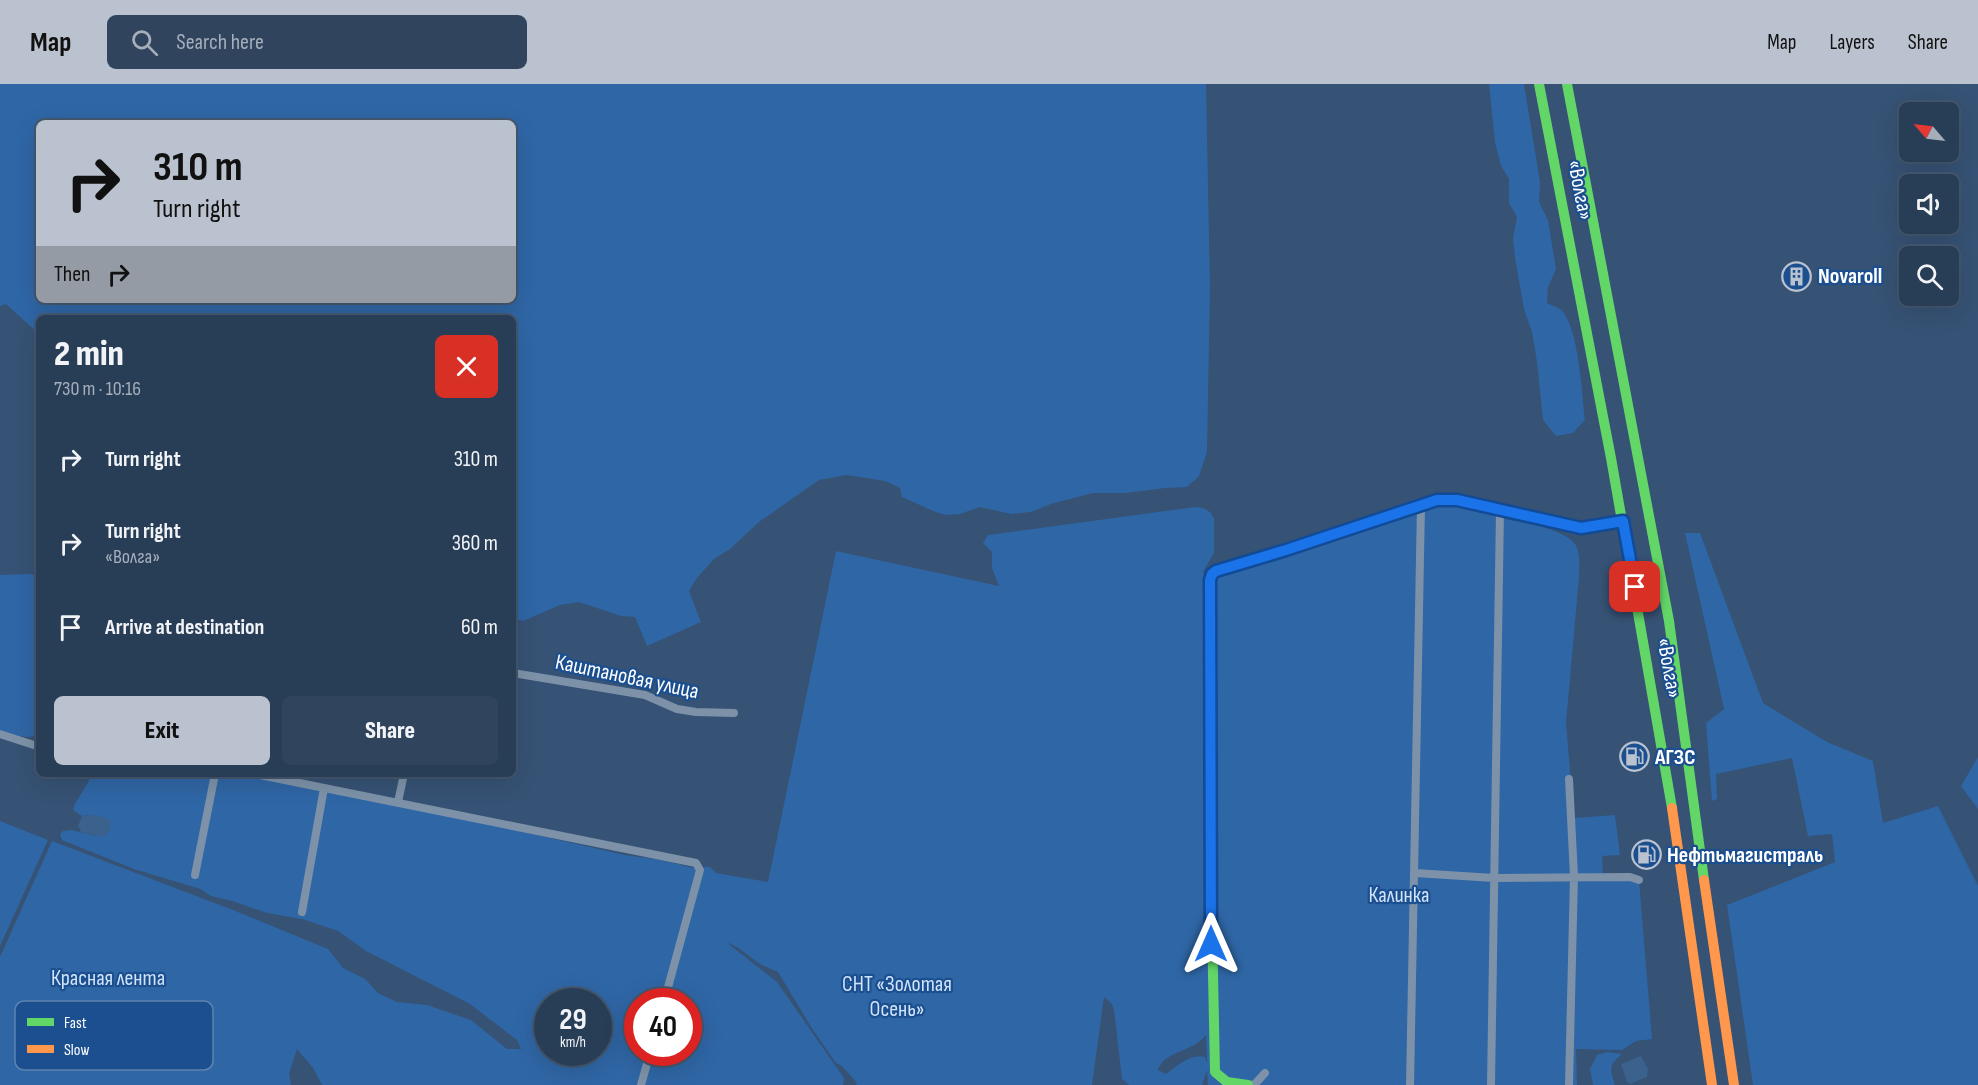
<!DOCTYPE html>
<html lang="en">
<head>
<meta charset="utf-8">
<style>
	:root { --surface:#283e57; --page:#30455d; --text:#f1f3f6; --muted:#a5aeba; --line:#44576d; --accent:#b9c2ce }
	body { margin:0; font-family:"Sofia Sans Condensed",sans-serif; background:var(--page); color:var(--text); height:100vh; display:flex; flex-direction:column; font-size:22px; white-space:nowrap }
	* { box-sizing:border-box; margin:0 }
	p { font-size:20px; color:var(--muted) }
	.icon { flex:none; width:33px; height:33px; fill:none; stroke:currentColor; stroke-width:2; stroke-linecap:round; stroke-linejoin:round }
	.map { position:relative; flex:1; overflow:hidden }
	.sheet { position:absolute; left:36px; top:231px; width:480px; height:462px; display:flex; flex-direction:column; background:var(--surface); border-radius:9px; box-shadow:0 6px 24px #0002,0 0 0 2px var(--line) }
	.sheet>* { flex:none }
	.hud { position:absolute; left:36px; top:36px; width:480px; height:183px; border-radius:9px; box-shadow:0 6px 24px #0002,0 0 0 2px var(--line); background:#b9c2ce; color:#111; overflow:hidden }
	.needle { width:39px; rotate:298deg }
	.controls { position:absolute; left:1899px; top:18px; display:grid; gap:12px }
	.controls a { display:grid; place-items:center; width:60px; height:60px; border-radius:9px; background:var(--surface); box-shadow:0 6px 24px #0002,0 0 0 2px var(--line); font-size:30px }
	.speed { position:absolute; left:534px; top:904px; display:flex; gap:12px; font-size:30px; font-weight:700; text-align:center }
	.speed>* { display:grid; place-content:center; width:78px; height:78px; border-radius:50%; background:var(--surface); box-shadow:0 6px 24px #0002,0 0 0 2px var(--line); line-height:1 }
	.speed small { font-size:15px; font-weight:400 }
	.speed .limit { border:9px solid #d22; background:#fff; color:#111 }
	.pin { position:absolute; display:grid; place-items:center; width:51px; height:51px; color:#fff; margin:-26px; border-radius:12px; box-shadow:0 3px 9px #0006 }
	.me { position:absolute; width:66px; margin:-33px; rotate:0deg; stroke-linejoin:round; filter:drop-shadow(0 0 4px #0008) }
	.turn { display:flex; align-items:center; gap:21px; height:126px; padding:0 18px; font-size:27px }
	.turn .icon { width:78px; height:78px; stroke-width:2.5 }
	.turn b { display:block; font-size:42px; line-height:51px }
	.then { display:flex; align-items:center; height:57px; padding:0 18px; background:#0003; gap:12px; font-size:22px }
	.round { display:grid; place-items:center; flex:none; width:63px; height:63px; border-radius:9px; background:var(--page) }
	.headline { display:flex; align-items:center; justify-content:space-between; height:102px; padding:0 18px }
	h1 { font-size:36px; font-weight:800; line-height:45px }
	.primary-button { display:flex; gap:12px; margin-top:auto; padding:12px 18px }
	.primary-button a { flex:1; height:69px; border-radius:9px; background:var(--accent); color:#111; font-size:24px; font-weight:800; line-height:69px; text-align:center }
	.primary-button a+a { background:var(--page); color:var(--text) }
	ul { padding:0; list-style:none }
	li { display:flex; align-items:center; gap:18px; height:84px; padding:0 18px }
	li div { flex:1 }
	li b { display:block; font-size:22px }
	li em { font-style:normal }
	header { display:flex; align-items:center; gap:36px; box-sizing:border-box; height:84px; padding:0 30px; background:var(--accent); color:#111 }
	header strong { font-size:28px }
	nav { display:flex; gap:33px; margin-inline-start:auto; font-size:21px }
	.search { width:420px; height:54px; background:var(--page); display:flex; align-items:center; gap:15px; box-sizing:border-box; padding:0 21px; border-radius:9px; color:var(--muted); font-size:22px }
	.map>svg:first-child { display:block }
	.green { fill:#2f66a5; fill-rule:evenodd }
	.water { fill:#3b618d }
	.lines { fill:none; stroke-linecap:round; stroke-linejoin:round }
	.street { stroke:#7d92a8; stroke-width:8 }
	.fast { stroke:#63d668; stroke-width:10 }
	.slow { stroke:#ff974d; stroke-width:10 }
	.route-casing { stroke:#114b97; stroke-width:15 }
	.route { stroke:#1a73e8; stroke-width:10 }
	.labels { text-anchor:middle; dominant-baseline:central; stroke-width:4.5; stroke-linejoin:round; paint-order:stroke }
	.street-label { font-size:22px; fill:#fff; stroke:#1b4f8f }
	.poi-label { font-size:22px; font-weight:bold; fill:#fff; stroke:#1b4f8f; text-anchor:start }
	.park-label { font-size:22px; fill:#cfe3fa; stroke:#1b4f8f }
	.key { fill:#1b4f8f; stroke:#5f84b1; stroke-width:1.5 }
	.key-label { font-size:16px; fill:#fff }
</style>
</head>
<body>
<header>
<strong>Map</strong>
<div class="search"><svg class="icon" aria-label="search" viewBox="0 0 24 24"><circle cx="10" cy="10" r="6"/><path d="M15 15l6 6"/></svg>Search here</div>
<nav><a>Map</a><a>Layers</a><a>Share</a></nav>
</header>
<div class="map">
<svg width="1978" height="1001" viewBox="0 0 1978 1001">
	<rect width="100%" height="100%" fill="#365274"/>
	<path class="green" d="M0,0H1206L1210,203L1207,368L1199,392L1187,403L1165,404L1126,409H1093L1051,420L1031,428L1011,430L980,423L960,430L945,431L933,427L902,413L900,404L885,397L847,391L819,396L759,438L730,465L714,475L696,495L689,507L701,538L647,562L635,533L621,532L579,518L560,521L523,537L513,534V234H39V250L6,220L0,222ZM39,39H513V216H39Z
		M1489,0H1524L1540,98L1539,118L1548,136L1556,185L1548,203L1547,219C1550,221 1556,222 1560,225C1579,241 1582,310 1585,336L1573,349L1556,352L1543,336L1537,278L1532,248L1524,225L1515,174L1513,154L1517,133L1509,119V95L1501,82L1495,59Z
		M1419,414L1422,421L1437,416L1500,426V434C1519,438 1564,444 1575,460C1581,469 1579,483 1579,493L1566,639L1574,734L1615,731L1620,771L1602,772L1603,792L1639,796L1652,955L1636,957L1622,966L1576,965L1577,1001H1208L1207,986L1202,1001H1129L1122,995L1114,926L1112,920L1104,913L1092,1001H856L857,999L842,982L836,979L813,946L778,888L760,880L737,863L726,858L777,898L844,994L843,1001H644L653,969H688V918H667L704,783H710L716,789L768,798L836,467L999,502L992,484V468L983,459L988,451L1195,423L1203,424L1210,428L1214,434V469L1203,488L1205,495L1206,486ZM1206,951L1207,979L1205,973C1191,969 1177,982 1166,990L1158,986C1163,967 1194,968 1206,951Z
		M1685,449H1700L1763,619L1827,658L1873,677L1883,739L1938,722L1978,802V1001H1753L1727,821L1835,778L1832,750L1808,752L1792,674L1716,690L1717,715L1712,717L1706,639L1724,625Z
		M29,490L39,492V650C27,657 12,650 0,646V491Z
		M1978,673V725L1961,702Z
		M93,690H242L475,737L625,771L661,776L698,785L661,918H638V969H647L639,1001H322L313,984L297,965L289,990L291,1001H0V873L52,757L233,826L328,865L343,884L365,895L378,909L397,918L427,921L471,936L507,965H521L517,956L470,920L366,867L338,847L302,835L267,829L232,817L211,812L200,805L134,785L62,756L60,750L63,747L71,746L97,752L89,731L82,732L73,726L75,720ZM548,918H598V969H548Z
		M0,737L48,756L0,862Z
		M1607,968L1622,970C1608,981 1610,986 1615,1001H1593L1590,985L1597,971Z"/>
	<path class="water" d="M97,731L110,736C112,745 109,748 103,753L81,748L78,742L82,732Z
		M1641,972L1648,985L1647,993L1630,1000L1627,998L1621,980Z"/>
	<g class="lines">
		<path class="street" d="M513,589L645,611L677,625L696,628L734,629
			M0,650L37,662L39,661
			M255,690L696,779L700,786L664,918
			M398,718L404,690
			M1415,789L1494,794L1630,793L1639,796
			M195,791L215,690
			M302,828L324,704
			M641,1001L650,969
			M1250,1001L1255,1000L1265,989
			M1410,1001L1421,421
			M1491,1001L1500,426
			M1569,1001L1574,792L1569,695"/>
		<path class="fast" d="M1539,0L1611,374L1672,724
			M1567,0L1669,537L1704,796
			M1248,1001L1227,998L1215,988L1210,742V496L1212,490L1216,487L1286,466L1437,416L1464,418"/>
		<path class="slow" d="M1464,418L1581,444L1623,437
			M1672,724L1712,1001
			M1704,796L1734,1001"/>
	</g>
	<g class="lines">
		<defs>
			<path id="route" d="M1211,860L1210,496L1212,490L1216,487L1286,466L1437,416H1457L1581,444L1623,437L1635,503"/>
		</defs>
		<use href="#route" class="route-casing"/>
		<use href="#route" class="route"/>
	</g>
	<defs>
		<symbol id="building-ring" viewBox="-11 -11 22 22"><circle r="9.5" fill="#1b4f8f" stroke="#b9c2ce" stroke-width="1.5"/><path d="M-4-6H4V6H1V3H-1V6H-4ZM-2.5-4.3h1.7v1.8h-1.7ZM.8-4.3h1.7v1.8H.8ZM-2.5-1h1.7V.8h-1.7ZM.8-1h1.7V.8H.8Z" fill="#b9c2ce"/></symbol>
		<symbol id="fuel-ring" viewBox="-11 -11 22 22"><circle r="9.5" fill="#1b4f8f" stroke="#b9c2ce" stroke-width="1.5"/><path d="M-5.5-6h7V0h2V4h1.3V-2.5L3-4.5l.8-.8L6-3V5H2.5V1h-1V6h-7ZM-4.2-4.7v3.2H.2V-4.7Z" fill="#b9c2ce"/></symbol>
	</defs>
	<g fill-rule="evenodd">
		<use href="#building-ring" x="1780" y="176" width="33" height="33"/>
		<use href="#fuel-ring" x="1618" y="656" width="33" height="33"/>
		<use href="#fuel-ring" x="1630" y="754" width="33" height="33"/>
	</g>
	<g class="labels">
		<g class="street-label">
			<text transform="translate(1580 106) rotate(79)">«Волга»</text>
			<text transform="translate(1669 584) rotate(80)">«Волга»</text>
			<text transform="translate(627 593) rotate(12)">Каштановая улица</text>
		</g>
		<g class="poi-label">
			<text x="1818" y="192">Novaroll</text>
			<text x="1655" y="673">АГЗС</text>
			<text x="1667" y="771">Нефтьмагистраль</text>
		</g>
		<g class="park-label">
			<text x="1399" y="811">Калинка</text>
			<text x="108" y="894">Красная лента</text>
			<text x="897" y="900">СНТ «Золотая<tspan x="897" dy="25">Осень»</tspan></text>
		</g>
	</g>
	<rect x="15" y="917" width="198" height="69" rx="9" class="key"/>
	<rect x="27" y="934" width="27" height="8" fill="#63d668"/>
	<rect x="27" y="961" width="27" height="8" fill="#ff974d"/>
	<g class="key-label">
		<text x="64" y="944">Fast</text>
		<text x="64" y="971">Slow</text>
	</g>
</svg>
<div class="controls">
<a><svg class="needle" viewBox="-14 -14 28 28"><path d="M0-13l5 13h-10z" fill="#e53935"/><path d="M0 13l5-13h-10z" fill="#a5aeba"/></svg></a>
<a><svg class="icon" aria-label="sound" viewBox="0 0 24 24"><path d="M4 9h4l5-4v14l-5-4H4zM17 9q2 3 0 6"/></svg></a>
<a><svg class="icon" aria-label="search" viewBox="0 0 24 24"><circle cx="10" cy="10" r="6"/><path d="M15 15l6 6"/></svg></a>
</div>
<div class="speed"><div>29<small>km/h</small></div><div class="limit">40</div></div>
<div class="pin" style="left:1635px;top:503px;background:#d93025"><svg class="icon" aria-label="arrive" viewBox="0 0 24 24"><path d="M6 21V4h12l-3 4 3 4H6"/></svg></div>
<svg class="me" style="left:1211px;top:860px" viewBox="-20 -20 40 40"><path d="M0-17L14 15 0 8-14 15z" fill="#1a73e8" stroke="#fff" stroke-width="4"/></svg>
<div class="hud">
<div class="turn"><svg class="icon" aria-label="right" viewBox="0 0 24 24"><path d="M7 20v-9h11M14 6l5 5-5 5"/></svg><div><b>310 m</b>Turn right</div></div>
<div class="then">Then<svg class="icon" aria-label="right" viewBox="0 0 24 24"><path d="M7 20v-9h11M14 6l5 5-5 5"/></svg></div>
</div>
<section class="sheet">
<div class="headline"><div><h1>2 min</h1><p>730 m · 10:16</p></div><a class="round" style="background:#d93025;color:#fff"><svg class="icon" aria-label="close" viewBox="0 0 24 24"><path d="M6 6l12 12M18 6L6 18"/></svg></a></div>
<ul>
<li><svg class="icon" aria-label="right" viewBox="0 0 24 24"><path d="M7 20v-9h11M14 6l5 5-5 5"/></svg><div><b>Turn right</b></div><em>310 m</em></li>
<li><svg class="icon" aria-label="right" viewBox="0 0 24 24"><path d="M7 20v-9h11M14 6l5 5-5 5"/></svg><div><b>Turn right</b><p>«Волга»</p></div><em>360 m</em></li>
<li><svg class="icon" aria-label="arrive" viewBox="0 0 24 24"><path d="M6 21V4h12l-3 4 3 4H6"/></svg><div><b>Arrive at destination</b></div><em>60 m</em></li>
</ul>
<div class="primary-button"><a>Exit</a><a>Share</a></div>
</section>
</div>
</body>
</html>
